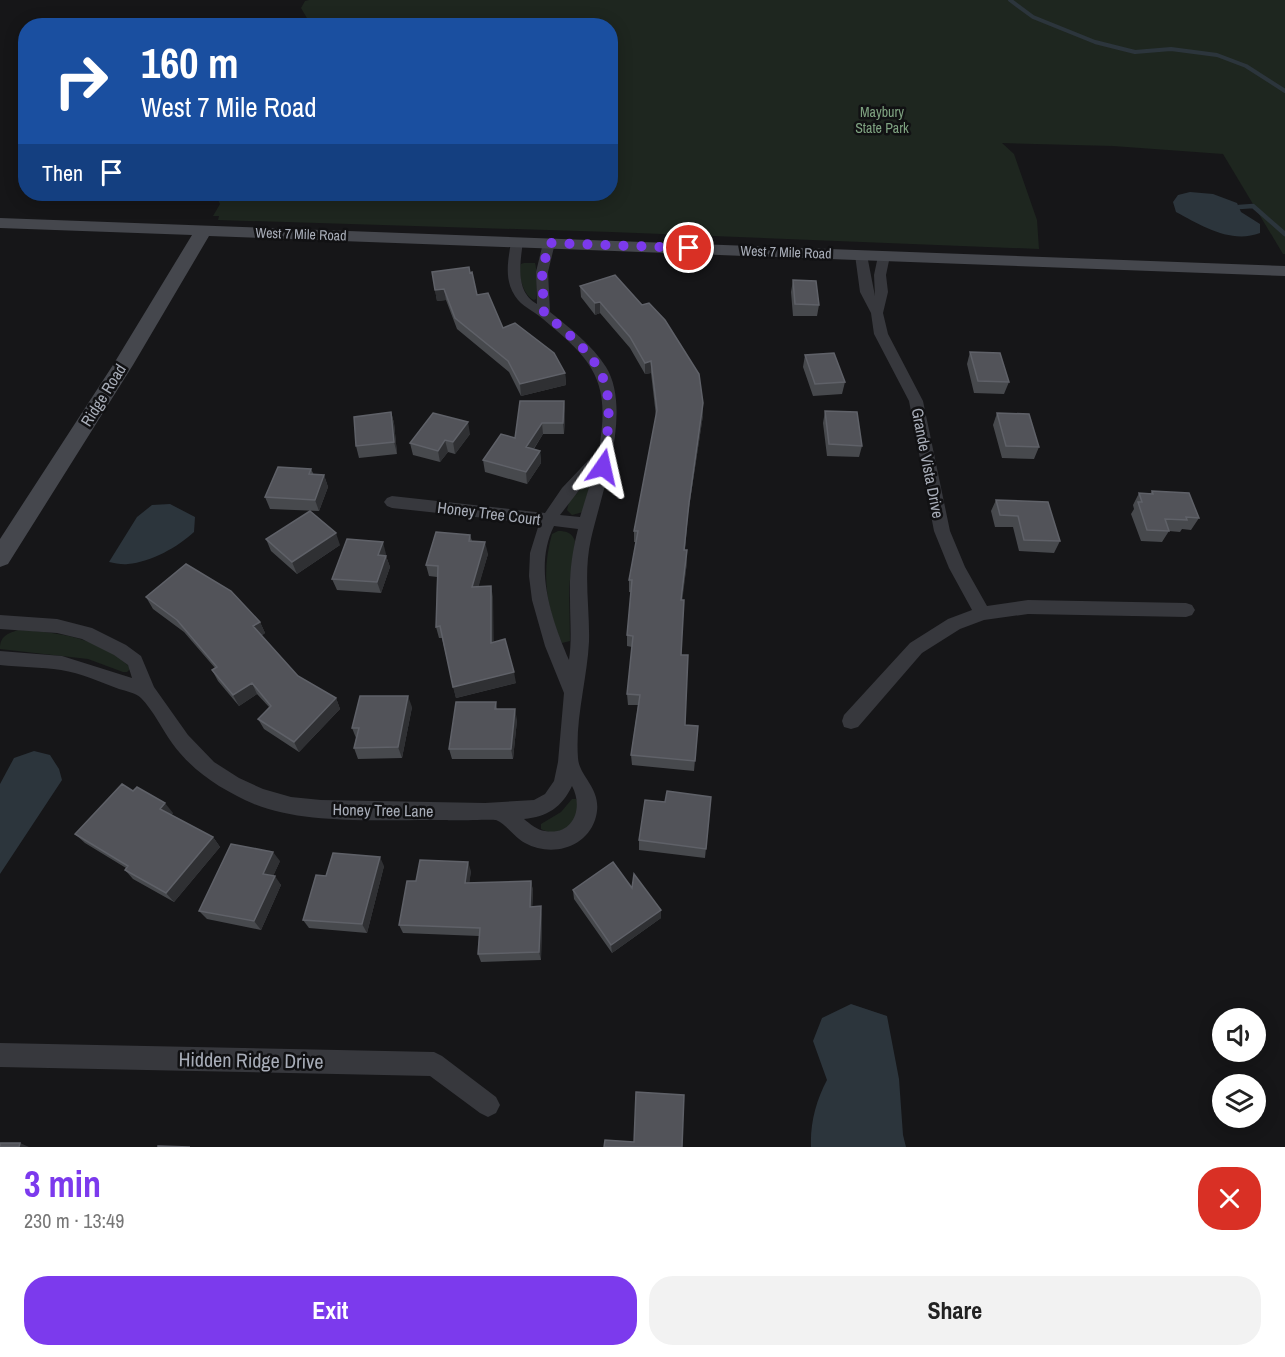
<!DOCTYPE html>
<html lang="en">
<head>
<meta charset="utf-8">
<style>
	:root { --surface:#fff; --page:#f2f2f2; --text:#222; --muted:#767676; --accent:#7c3aed }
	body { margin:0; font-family:"Archivo Narrow",sans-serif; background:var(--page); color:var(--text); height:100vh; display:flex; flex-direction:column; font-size:22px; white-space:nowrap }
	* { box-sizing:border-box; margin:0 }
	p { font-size:20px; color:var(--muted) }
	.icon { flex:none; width:33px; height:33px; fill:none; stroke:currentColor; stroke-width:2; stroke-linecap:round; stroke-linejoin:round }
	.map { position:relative; height:1147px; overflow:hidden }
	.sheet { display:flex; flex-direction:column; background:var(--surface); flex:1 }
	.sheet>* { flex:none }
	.banner { position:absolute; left:18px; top:18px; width:600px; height:183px; border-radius:24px; box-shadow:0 3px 15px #0003; background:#1a4fa0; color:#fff; overflow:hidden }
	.tools { position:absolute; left:1212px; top:1008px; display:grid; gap:12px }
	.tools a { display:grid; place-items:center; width:54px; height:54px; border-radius:50%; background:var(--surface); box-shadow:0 3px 15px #0003; font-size:30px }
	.pin { position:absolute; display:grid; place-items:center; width:51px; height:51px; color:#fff; margin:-26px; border:3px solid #fff; border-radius:50%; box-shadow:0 2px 6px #0007 }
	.me { position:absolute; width:66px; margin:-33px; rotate:11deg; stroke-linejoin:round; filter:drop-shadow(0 0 4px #0008) }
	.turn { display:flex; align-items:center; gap:21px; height:126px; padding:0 24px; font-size:27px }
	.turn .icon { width:78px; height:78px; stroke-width:2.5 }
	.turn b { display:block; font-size:42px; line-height:51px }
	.then { display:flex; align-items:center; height:57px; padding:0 24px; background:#0003; gap:12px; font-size:22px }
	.round { display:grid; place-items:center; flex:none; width:63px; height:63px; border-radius:24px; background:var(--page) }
	.summary { display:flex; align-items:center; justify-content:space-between; height:102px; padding:0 24px }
	h1 { font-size:36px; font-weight:800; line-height:45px; color:var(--accent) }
	.primary-button { display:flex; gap:12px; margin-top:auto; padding:12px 24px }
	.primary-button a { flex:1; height:69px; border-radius:24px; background:var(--accent); color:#fff; font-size:24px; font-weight:800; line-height:69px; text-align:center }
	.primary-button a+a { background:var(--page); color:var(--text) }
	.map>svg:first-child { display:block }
	.green { fill:#1e261f }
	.water { fill:#2c353c }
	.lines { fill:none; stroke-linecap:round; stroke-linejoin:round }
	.stream-far1 { stroke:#2c353c; stroke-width:4 }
	.stream { stroke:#2c353c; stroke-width:4.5 }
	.street { fill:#37383d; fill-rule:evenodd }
	.secondary { fill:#45474d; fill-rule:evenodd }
	.wall { fill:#47494d }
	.shaded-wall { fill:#2f3033 }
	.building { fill:#525359; stroke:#5f6168; stroke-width:1.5 }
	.route { stroke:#7c3aed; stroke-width:10; stroke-dasharray:0 18 }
	.labels { text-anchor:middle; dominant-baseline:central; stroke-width:5; stroke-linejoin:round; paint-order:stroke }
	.far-park-label { font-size:14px; fill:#7fa381; stroke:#111113 }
	.far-street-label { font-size:14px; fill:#a8adb8; stroke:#111113 }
	.street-label { font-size:16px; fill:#a8adb8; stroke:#111113 }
	.near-street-label { font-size:20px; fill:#a8adb8; stroke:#111113 }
</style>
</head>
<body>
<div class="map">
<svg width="1285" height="1147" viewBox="0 0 1285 1147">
	<rect width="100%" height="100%" fill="#161618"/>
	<path class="green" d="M309,0H1285V254H1283L1223,154L1113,146L1002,143L1014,154L1037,220L1039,249L611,232L218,220L219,216H213L220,204L215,194H610V26L311,25L301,8L305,1Z
		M524,263H535C538,273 536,288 536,299L534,300C524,296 517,275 521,264Z
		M588,481H591L583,512L572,515L567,510L569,502Z
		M558,531C567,531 572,533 575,541L569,588L570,641L562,643C546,607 541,573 552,534Z
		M18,630C59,632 100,638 131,668L127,672H123L88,659L0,649C0,636 7,634 18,630Z
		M572,799H576L579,803C578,808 577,818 573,822C567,832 550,835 541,829V824L561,812Z"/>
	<path class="water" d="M1190,192L1213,194L1237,203L1241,212L1260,224V233C1231,244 1202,226 1176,212L1173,202L1178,195Z
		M170,504L195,517L194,532C178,547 151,562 128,564C122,565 115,563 109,562L137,517L152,505Z
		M34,751L50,755L59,769L62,780L0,874V784L14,758Z
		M851,1004L887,1016L899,1079L903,1135L906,1147H811C810,1123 816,1101 827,1080L813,1041L822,1018Z"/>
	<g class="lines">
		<path class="stream-far1" d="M1010,0L1033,17L1095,42L1135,52L1171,49L1217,55L1246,66L1285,91"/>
		<path class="stream" d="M1239,207L1253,206L1285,234"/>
		<path class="street" d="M517,238L523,242C520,263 515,292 537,304L536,272L543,243L549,239L555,243L548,272L550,312C571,329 592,345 606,367C633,411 601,494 591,539C583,574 590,608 589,642C587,680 575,719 578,758C579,778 605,790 595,820C585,849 550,857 525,843C515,838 506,824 496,820C491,819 456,821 447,820C388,819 309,826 254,804C222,790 193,772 172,743C162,729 153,710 141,698C136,693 126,691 119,689C100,682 81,673 61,670C41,667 20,667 0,665V651L62,656L132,678L128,665L114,655L82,639L57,633L0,629V615L57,619L92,628L126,645L141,656L154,687L188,735L214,762L239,778L263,789L291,797L321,800L485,803L534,800L545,794L554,781L558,762L564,693L545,646L532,600L529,576L530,553L539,524L392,508L387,506L384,502L387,498L392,496L545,513L562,488L599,449C611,380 593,361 543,319C533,310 522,307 515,296C504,279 508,261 511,242ZM594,471L580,517L560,515ZM554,526L578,529C572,552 569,575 570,599C570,620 572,640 569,660C552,620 533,568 554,526ZM572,786C584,808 573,836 545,831C537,830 530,824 524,819C547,817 562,807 572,786Z
			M861,251L867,255L875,296L874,275L878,256L884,252L890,256L886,275L888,292L883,313L888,334L923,401L950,531L965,567L987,606L1028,600L1186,603L1192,605L1195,610L1192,615L1186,617L1028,614L984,620L960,629L922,653L858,727L851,729L844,727L842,721L844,715L910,643L948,619L972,610L949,568L934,531L909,401L874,334L871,313L860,292L855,255Z
			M0,1043L434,1052L442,1056L496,1097L500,1105L496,1113L488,1117L480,1113L430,1076L0,1067Z"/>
		<path class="secondary" d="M0,218L1285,266V276L209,236L133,365L8,564L0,567V539L113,365L192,235L0,228Z"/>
	</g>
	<path class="wall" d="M432,272L470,273L477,295L503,328L565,373L566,385L521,396L509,372L457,329L446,300L437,301Z
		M615,275L703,403V415L688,514L685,550H687V562L682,600L681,655L685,725L698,726L694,771L632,765L631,755L638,705H628L627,694L632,647L627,646V635L631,592H629V580L636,542H634V531L656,416L651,373L645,374L630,348L600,313L595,315L581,297L580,286Z
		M793,280L819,305L817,316H793L791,292Z
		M970,352L1009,382L1004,394L974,393L967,364Z
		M805,355L845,382L842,394L813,396L803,367Z
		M564,401L565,413L564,434H543L534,449L540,451L541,463L527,484L485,472L483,460L515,438Z
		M825,411L862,446L859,457L827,456L823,423Z
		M391,412L394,423L397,454L359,458L356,446Z
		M997,413L1039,447L1034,459L1002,458L993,425Z
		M470,434L455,454L448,452L440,462L413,455L410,443Z
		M311,469L314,475H324L328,487L319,511L270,509L265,497Z
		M1152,491L1199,518L1191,530L1182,529L1180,532L1169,531L1162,542L1141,541L1131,514L1134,509L1133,505L1139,493L1150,494Z
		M996,500L1060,541L1054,553L1019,551L1013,527H995L991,511Z
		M470,535L472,541L488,554L478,587L493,597V642L516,683L456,698L442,638H439L436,627L437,577L429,576L426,565Z
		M266,539L340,545L297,574L271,551Z
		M386,554L385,556H386L390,567L381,593L337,590L332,579Z
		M146,597L260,622L265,633L261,636L298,676L336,698L340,709L299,752L264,729L258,719L269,707L257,694L239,706L218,681L212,670L215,668L184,632L153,609Z
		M496,702L497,709L517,720L513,759H452L449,749Z
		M412,707L402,758L358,759L354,748L356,738L352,728Z
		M711,797L705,858L639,850V840Z
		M173,813L171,815L213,837L220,847L174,902L133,879L125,870L126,868L85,843L75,834Z
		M280,861L273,876L281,885L261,930L207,919L199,911Z
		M384,866L367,933L309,928L303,920L326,876Z
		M471,871L469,883L531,881L533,891L532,907L542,915L541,960L481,962L478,954L479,936L403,933L399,925L416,881Z
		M632,888L661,910V918L612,953L574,899L573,890Z"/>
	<path class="shaded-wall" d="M444,289L446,300L437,301L435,290Z
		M600,302V313L595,315V303Z
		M651,361V373L645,374V363Z
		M565,373L566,385L521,396L520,384Z
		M564,401L565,413L564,434L563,423Z
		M703,403V415L688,514L684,562L689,503Z
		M391,412L394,423L397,454L394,442Z
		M468,422L470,434L455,454L453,442Z
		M542,423L543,434L527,459L526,447Z
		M445,440L448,452L440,462L438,451Z
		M540,451L541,463L527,484L526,472Z
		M324,475L328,487L319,511L315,500Z
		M336,533L340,545L297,574L292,562Z
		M383,542L386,554L382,567L378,555Z
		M485,542L488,554L475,599L472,587Z
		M687,550V562L681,612V600Z
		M386,556L390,567L381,593L377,582Z
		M491,586L493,597L494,654L491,643Z
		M260,622L265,633L258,638L253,626Z
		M514,672L516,683L456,698L453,687Z
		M252,683L257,694L239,706L233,695Z
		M408,696L412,707L402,758L398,747Z
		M336,698L340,709L299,752L294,742Z
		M515,709L517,720L513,759L511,749Z
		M165,803L173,813L168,818L160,809Z
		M213,837L220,847L174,902L166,893Z
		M273,852L280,861L270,883L263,874Z
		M380,857L384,866L367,933L362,924Z
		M468,862L471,871L468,892L465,883Z
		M275,876L281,885L261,930L254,921Z
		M531,881L533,891L532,915L530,907Z
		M541,906L542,915L541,960L539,952Z
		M661,910V918L612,953L611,945Z
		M20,1143L29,1147H19Z"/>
	<path class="building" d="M469,267L470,273L472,272L477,295L488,293L503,328L515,323L554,353L565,373L520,384L508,361L455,318L444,289L435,290L432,272Z
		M615,275L642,305L649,303L665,320L699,374L703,403L689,503L684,550H687L681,600H684L681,655H688L685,725L698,726L695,761L631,755L640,695L627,694L633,636L627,635L632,580H629L638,531H634L657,410L651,361L645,363L630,337L600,302L595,303L580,286Z
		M793,280L816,281L819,305L795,304Z
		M970,352L1000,353L1009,382L978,381Z
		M834,353L845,382L815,384L805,355Z
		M520,401H564L563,423H542L526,447L540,451L526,472L483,460L501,434L515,438Z
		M825,411L857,412L862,446L829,444Z
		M391,412L394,442L356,446L354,417Z
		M433,413L468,422L453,442L445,440L438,451L410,443Z
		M997,413L1029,414L1039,447L1006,446Z
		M278,467L311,469L309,474L324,475L315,500L265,497Z
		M1152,491L1189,493L1199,518L1186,517L1187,520L1165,519L1169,531L1147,530L1138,502H1142L1139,493L1153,494Z
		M996,500L1048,502L1060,541L1024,540L1018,516L1000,515Z
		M310,511L336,533L292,562L266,539Z
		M436,532L470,535L469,541L485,542L472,587L491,586V643L505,639L514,672L453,687L440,626L436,627L438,566L426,565Z
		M347,539L383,542L378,555L386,556L377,582L332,579Z
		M186,564L231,591L260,622L253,626L298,676L336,698L294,742L258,719L271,706L252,683L233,695L212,670L217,667L177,620L146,597Z
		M360,696H408L398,747L354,748L359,728H352Z
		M456,702H496L495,709H515L511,749H449Z
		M122,784L133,791L137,787L165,803L160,809L213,837L166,893L125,870L128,866L75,834Z
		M667,791L711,797L706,849L639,840L645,800L665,802Z
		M231,844L273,852L263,874L275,876L254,921L199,911Z
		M333,853L380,857L362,924L303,920L316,875L326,876Z
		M420,860L468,862L465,883L531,881L530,907L541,906L539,952L478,954L480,928L399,925L407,881H416Z
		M613,862L632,888L634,874L661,910L611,945L573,890Z
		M636,1092L684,1095L682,1147H604L605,1140L634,1142Z
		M0,1143H20L19,1147H0Z
		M158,1146L190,1147H158Z"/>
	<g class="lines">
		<path class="route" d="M603,467C616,381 610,368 544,313L542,272L549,243L689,248"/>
	</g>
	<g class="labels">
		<g class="far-park-label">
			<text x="882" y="112">Maybury<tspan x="882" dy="16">State Park</tspan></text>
		</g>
		<g class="far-street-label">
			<text transform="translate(301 234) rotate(2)">West 7 Mile Road</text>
			<text transform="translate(786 252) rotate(2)">West 7 Mile Road</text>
		</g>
		<g class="street-label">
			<text transform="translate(103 395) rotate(-58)">Ridge Road</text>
			<text transform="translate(928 463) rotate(79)">Grande Vista Drive</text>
			<text transform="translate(489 513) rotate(7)">Honey Tree Court</text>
			<text transform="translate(383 810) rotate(1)">Honey Tree Lane</text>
		</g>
		<g class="near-street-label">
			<text transform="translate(251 1060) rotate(1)">Hidden Ridge Drive</text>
		</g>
	</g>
</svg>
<div class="tools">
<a><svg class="icon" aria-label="sound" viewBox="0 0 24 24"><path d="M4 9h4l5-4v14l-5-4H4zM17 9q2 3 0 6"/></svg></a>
<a><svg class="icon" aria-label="layers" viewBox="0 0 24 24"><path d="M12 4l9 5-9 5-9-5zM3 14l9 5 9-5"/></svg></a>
</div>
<div class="pin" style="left:689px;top:248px;background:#d93025"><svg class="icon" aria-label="arrive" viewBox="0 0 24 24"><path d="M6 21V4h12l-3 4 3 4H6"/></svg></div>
<svg class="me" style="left:603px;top:467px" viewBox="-20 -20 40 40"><path d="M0-17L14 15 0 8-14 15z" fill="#7c3aed" stroke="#fff" stroke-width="4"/></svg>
<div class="banner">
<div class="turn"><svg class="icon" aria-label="right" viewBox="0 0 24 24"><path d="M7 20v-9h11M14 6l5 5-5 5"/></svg><div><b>160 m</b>West 7 Mile Road</div></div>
<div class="then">Then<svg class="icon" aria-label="arrive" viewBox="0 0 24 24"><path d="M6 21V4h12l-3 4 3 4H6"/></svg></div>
</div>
</div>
<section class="sheet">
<div class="summary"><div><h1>3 min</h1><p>230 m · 13:49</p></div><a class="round" style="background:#d93025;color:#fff"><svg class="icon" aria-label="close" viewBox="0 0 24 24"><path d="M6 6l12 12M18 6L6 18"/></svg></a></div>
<div class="primary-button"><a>Exit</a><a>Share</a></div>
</section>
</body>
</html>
